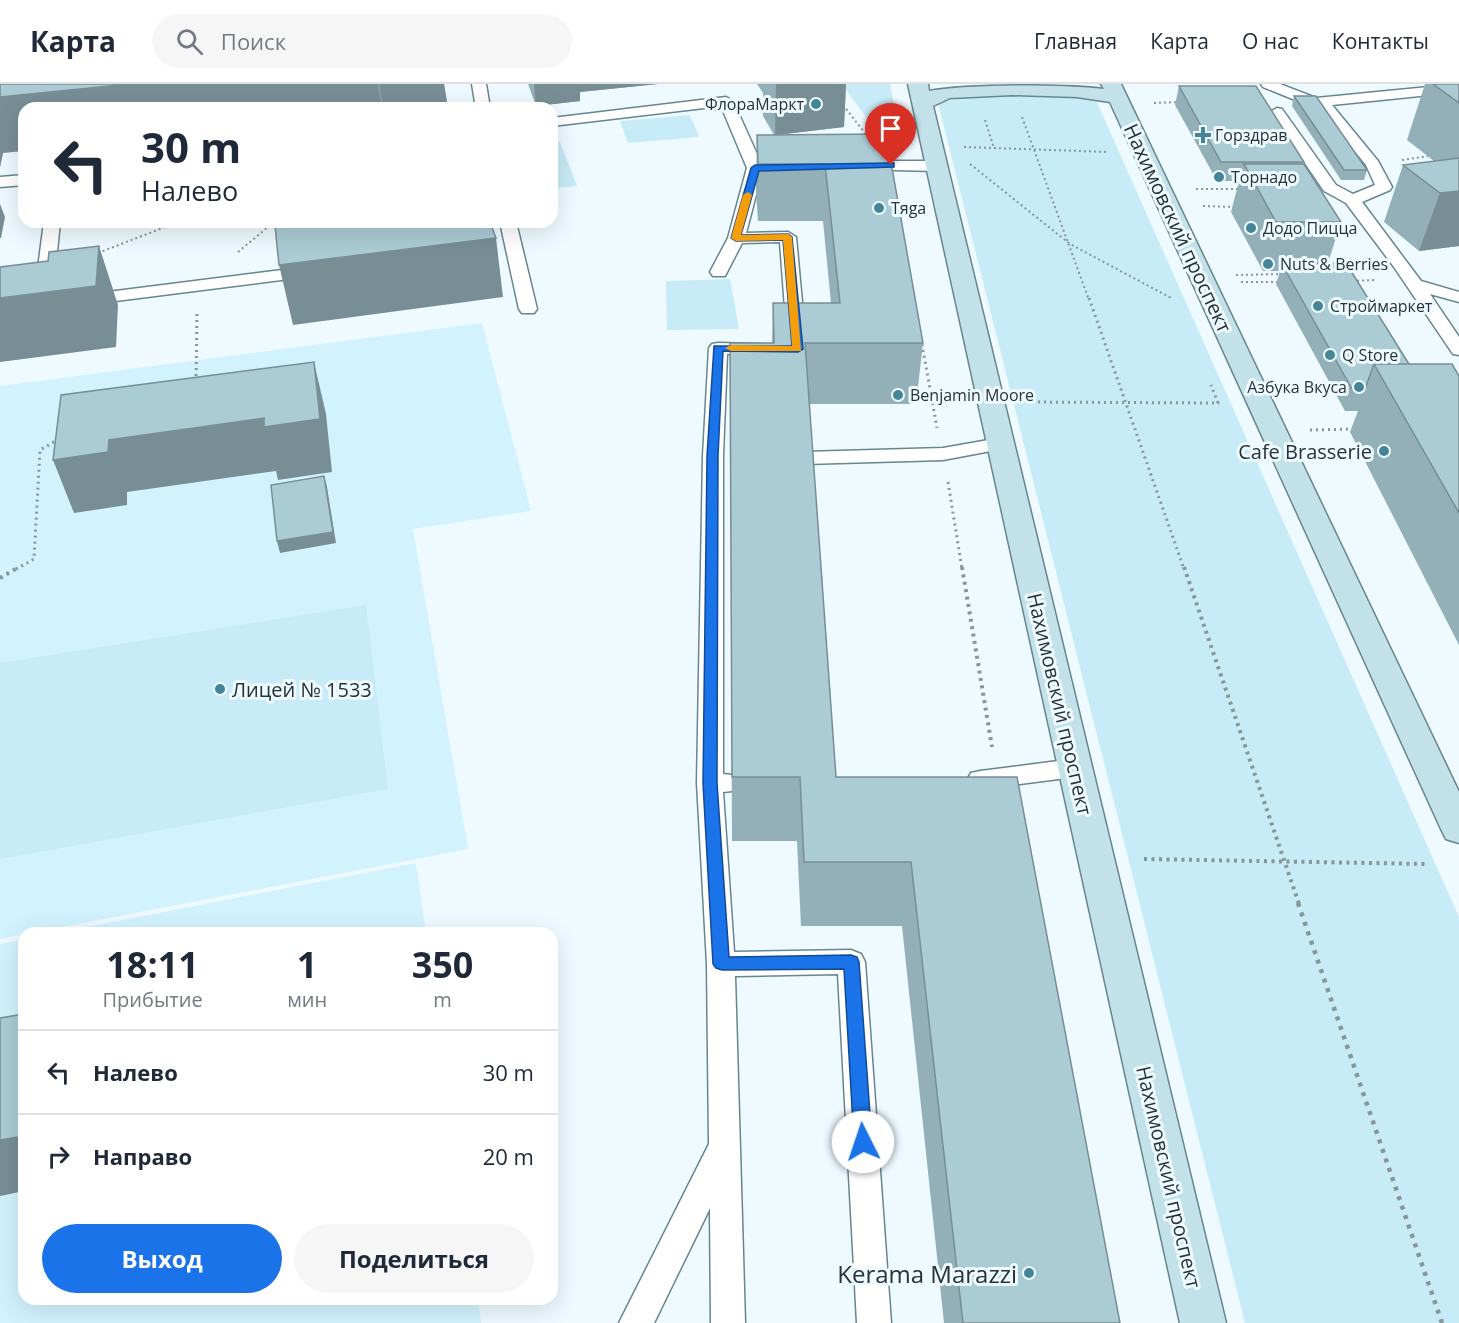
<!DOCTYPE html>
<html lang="ru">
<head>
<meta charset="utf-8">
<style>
	:root { --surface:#fff; --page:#f6f6f7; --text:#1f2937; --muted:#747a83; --line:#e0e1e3; --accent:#1a73e8 }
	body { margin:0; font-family:"Open Sans",sans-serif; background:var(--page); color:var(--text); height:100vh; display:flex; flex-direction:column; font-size:22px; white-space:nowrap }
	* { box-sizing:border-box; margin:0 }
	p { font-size:20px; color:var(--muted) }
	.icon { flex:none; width:33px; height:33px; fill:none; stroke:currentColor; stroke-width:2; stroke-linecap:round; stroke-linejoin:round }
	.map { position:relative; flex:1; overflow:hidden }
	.panel { position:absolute; left:18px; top:843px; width:540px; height:378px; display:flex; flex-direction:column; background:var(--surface); border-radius:18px; box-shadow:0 6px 24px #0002 }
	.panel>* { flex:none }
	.hud { position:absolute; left:18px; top:18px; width:540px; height:126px; border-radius:18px; box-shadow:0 6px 24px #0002; background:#fff; color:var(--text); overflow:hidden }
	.pin { position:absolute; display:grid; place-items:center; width:51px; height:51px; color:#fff; margin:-62px -26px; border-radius:50% 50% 50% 0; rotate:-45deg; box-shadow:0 0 6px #0007 }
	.pin .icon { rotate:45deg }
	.me { position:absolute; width:66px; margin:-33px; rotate:356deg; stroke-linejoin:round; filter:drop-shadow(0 0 4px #0008) }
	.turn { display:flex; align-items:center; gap:21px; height:126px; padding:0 24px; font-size:27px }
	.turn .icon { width:78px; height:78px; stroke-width:2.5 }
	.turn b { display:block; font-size:42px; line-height:51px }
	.eta { display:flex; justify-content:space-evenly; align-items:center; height:102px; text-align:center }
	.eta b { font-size:36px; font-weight:700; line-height:42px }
	.button { display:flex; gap:12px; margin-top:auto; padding:12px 24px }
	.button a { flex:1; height:69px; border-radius:36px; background:var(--accent); color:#fff; font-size:24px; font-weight:700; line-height:69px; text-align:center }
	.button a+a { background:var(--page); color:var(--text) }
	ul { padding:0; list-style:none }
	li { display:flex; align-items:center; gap:18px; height:84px; padding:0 24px; border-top:2px solid var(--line) }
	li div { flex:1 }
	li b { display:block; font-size:22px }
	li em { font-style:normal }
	header { display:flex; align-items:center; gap:36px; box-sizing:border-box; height:84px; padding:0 30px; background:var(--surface); border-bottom:2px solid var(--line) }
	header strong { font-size:28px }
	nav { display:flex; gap:33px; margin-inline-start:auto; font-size:21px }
	.search { width:420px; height:54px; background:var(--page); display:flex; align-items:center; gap:15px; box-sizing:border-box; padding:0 21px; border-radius:33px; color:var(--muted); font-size:22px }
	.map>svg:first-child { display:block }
	.built { fill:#d2f3fe }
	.green { fill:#c7ebf7 }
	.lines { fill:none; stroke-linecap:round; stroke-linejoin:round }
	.lane-casing { stroke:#68868f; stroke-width:3 }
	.secondary-casing { stroke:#68868f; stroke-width:3 }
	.path-far3 { stroke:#889599; stroke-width:2; stroke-dasharray:2 3; stroke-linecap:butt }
	.path-far2 { stroke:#889599; stroke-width:3; stroke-dasharray:2 4; stroke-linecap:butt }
	.path-far1 { stroke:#889599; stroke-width:4; stroke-dasharray:3 4.5; stroke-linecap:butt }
	.path { stroke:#889599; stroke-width:4.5; stroke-dasharray:4 6; stroke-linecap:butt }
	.lane { fill:#fff; fill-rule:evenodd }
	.secondary { fill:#c2e1e9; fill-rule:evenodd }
	.wall { fill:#93afb7 }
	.shaded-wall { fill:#788e95 }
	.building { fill:#abcbd5; stroke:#788e95; stroke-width:1.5 }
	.route { fill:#1a73e8; stroke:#114b97; stroke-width:1.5 }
	.slow { fill:#f59e0b }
	.poi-dot { fill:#458598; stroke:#eefaff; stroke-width:2 }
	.labels { text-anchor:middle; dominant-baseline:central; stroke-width:6; stroke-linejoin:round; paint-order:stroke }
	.far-poi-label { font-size:16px; fill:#263337; stroke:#eefaff; text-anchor:start }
	.street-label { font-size:20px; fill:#263337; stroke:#eefaff }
	.poi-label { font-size:20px; fill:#263337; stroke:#eefaff; text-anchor:end }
	.near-poi-label { font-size:24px; fill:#263337; stroke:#eefaff; text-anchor:end }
</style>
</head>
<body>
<header>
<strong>Карта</strong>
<div class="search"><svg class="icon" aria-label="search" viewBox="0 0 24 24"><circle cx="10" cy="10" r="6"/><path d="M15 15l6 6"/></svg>Поиск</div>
<nav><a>Главная</a><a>Карта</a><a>О нас</a><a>Контакты</a></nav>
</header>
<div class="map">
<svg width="1459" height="1239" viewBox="0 0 1459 1239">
	<rect width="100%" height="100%" fill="#eefaff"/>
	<path class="built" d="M482,239L531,427L413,445L468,765L0,855V302Z
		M416,779L426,849H56Z
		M24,855V1215H478L481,1239H0V860Z"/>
	<path class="green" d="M842,0H890L898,40L872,41Z
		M1070,9L1096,16L1459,833V1239H1245L938,19L977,11Z
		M690,31L699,53L628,59L620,37Z
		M552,58H560L577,102L552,104Z
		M730,195L739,245L667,246L666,197Z
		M366,521L388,705L0,775V579Z"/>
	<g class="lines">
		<defs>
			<path id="lane" d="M472,0H486L490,24H476Z
				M1261,0H1280L1316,14L1459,0V8L1332,21L1378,77L1392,103L1390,106L1362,118L1421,197L1459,208V218L1430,210L1459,253V271L1453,270L1394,183L1346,119L1324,107L1270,28L1277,24L1282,25L1336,101L1353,110L1375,101L1366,81L1322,27L1263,3Z
				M726,13L733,17L761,79L789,78L797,83L789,88H762L746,149L788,148L796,153L805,251L802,255H790L787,251L780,158L742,159L725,192H713L710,188L728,154L747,84L721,22L552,42V34Z
				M860,77H936L944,82L936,87L855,85L852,82L855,79Z
				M24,91V101L0,103V93Z
				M44,138H60L53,207L50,211H38L35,207Z
				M500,138H516L537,225L534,229H522L519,225Z
				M314,182L320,183L323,187L320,191L84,221L78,220L75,216L78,212L84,211Z
				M718,259L761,260L767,261L770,265L767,269L727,270L723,372V690L741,692L745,699L741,706L723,708L734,868L851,866L861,870L865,878L891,1239H857L838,890L735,892L745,1239H711L710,1124L654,1239H619L709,1060L707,880L697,699L703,372L709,264L712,260Z
				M1000,354L1007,356L1010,360L1007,364L943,376L805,380L798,378L795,374L798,370L805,368L943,364Z
				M1074,675L1083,677L1087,684L1083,691L1074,693L980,705L971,703L967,696L971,689L980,687Z"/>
			<path id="secondary" d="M908,0H928L929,7C969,0 1063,0 1104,5L1101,0H1121L1459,708V759L1446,755L1441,745L1110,18L1077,13L1012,11L950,14L933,22L1226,1239H1180Z"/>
		</defs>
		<use href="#lane" class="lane-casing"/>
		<use href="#secondary" class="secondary-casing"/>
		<path class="path-far3" d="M1154,19L1180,18
			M843,21L868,53
			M1022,33L1089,216
			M985,36L994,64
			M964,63L1109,68
			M1402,76L1428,72
			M970,80L1070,160L1173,215
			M1196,105H1242
			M1203,122L1238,123
			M81,143L121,138
			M238,168L274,138
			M98,169L178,138
			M1236,191L1283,190
			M1352,197L1375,196
			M1241,198H1282"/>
		<path class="path-far2" d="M1089,214L1184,485
			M922,260L937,344
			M196,298L197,228
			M1026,318L1218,319L1211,301
			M1310,346L1353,345
			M948,398L962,485
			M16,485L34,475L40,366L59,355"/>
		<path class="path-far1" d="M962,483L992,663
			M1184,483L1299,820
			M0,494L19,483
			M1144,775L1427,780"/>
		<path class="path" d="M1298,819L1442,1239"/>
		<use href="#lane" class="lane"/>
		<use href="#secondary" class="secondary"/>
	</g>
	<path class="wall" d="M0,0H444L448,24H24L3,69L0,83Z
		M528,0H658L580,8V17L536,22Z
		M757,0H846L844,43L778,51L886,50L923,259L916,320H809L836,693H1017L1120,1239H944L902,842H801L797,757H732L730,320L772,259L773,219H831L823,137H758L756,107L757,51H774L763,32V9Z
		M1425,0H1459V162L1419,167L1384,138L1403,81L1434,77L1407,56Z
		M1179,2L1304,78V80L1341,138L1328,179L1409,280L1459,292V561L1350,348L1358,327H1345L1276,200L1280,187H1263L1231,128L1239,97H1217L1175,21Z
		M1294,12L1367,86L1364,96H1341L1292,22Z"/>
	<path class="shaded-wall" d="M130,0H378L382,24H24V67L3,69L0,83V13Z
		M379,0H444L448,24H383Z
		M534,0H658L580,8V17L536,22Z
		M776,0H846L844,43L775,51Z
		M1459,107V162L1419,167L1440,109Z
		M0,120L5,133L1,154H0Z
		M496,154L503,213L293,241L279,181Z
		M99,162L118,221L116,263L0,278V214Z
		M314,278L326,330L332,388L278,396L276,387L127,408V421L74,429L53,376L109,356L264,334Z
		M324,392L327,403L336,459L280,469L277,457Z
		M24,1052V1107L0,1112V1056Z"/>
	<path class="building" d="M0,0H130L0,13Z
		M1433,0H1459V19Z
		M1179,2H1256L1304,78H1221Z
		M1294,12H1316L1367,86H1344Z
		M886,50L923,259H805L836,693H1017L1120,1239H963L911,778H804L800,693H732L730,259H774L773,219H840L825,80H758L757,51Z
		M1459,74V107L1440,109L1403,81Z
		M1244,80H1304L1341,138H1276Z
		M307,138H325L326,141L354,138H490L496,154L279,181L275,142Z
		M99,162L96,202L0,214V183L48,177L49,168Z
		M1346,179L1409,280H1374L1365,305H1352L1282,180Z
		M314,278L320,335L264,343V334L109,356L108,368L53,376L61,311Z
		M1374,280H1452L1459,292V429Z
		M324,392L333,448L277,457L271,401Z
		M24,930V1052L0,1056V934Z"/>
	<path class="route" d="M891,79H894V83L759,87L741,151L788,150L792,153L803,265L798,268L723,267L718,372L717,699L729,873L851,871L857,873L859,878L872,1058L869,1064L863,1067L857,1064L854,1058L844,885L722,886L716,884L713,880L703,699L707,372L714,262H792L783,156L736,157L731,154L751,84L755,81Z"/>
	<path class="slow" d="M748,108L752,111L741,151L788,150L792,153L801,267H731L725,264L731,261L792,262L783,156L736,157L731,154L743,111Z"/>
	<g class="poi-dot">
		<circle cx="816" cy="20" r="6"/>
		<path d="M1200 42h6v6h6v6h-6v6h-6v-6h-6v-6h6z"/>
		<circle cx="1219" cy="93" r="6"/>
		<circle cx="879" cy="124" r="6"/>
		<circle cx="1251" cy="144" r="6"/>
		<circle cx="1268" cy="180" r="6"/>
		<circle cx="1318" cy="222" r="6"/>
		<circle cx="1330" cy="271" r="6"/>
		<circle cx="1359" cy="303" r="6"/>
		<circle cx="898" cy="311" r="6"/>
		<circle cx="1384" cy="367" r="6"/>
		<circle cx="220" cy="605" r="6"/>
		<circle cx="1029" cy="1189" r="6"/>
	</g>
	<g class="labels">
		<g class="far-poi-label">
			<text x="804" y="20" text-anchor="end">ФлораМаркт</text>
			<text x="1215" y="51">Горздрав</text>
			<text x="1231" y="93">Торнадо</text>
			<text x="891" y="124">Тяga</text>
			<text x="1263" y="144">Додо Пицца</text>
			<text x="1280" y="180">Nuts &amp; Berries</text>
			<text x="1330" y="222">Строймаркет</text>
			<text x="1342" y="271">Q Store</text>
			<text x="1347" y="303" text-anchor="end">Азбука Вкуса</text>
			<text x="910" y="311">Benjamin Moore</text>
		</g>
		<g class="street-label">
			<text transform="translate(1178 144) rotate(65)">Нахимовский проспект</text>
			<text transform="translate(1060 620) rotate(77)">Нахимовский проспект</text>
			<text transform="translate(1169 1093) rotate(77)">Нахимовский проспект</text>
		</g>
		<g class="poi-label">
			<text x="1372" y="367">Cafe Brasserie</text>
			<text x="232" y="605" text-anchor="start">Лицей № 1533</text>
		</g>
		<g class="near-poi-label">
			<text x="1017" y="1189">Kerama Marazzi</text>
		</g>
	</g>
</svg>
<div class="pin" style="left:891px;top:81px;background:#d93025"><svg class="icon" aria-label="arrive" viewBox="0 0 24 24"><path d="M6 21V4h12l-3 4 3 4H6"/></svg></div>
<svg class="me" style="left:863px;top:1058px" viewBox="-20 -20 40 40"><circle r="19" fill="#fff"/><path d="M0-13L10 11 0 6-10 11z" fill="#1a73e8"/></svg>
<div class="hud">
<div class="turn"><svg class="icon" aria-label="left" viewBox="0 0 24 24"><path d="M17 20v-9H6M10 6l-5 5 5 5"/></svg><div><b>30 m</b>Налево</div></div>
</div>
<section class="panel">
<div class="eta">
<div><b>18:11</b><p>Прибытие</p></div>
<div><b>1</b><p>мин</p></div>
<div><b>350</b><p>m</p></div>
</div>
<ul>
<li><svg class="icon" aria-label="left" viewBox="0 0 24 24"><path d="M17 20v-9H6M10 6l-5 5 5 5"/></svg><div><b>Налево</b></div><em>30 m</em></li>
<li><svg class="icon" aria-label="right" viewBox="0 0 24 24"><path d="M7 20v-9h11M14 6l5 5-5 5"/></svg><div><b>Направо</b></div><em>20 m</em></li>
</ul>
<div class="button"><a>Выход</a><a>Поделиться</a></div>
</section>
</div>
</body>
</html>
